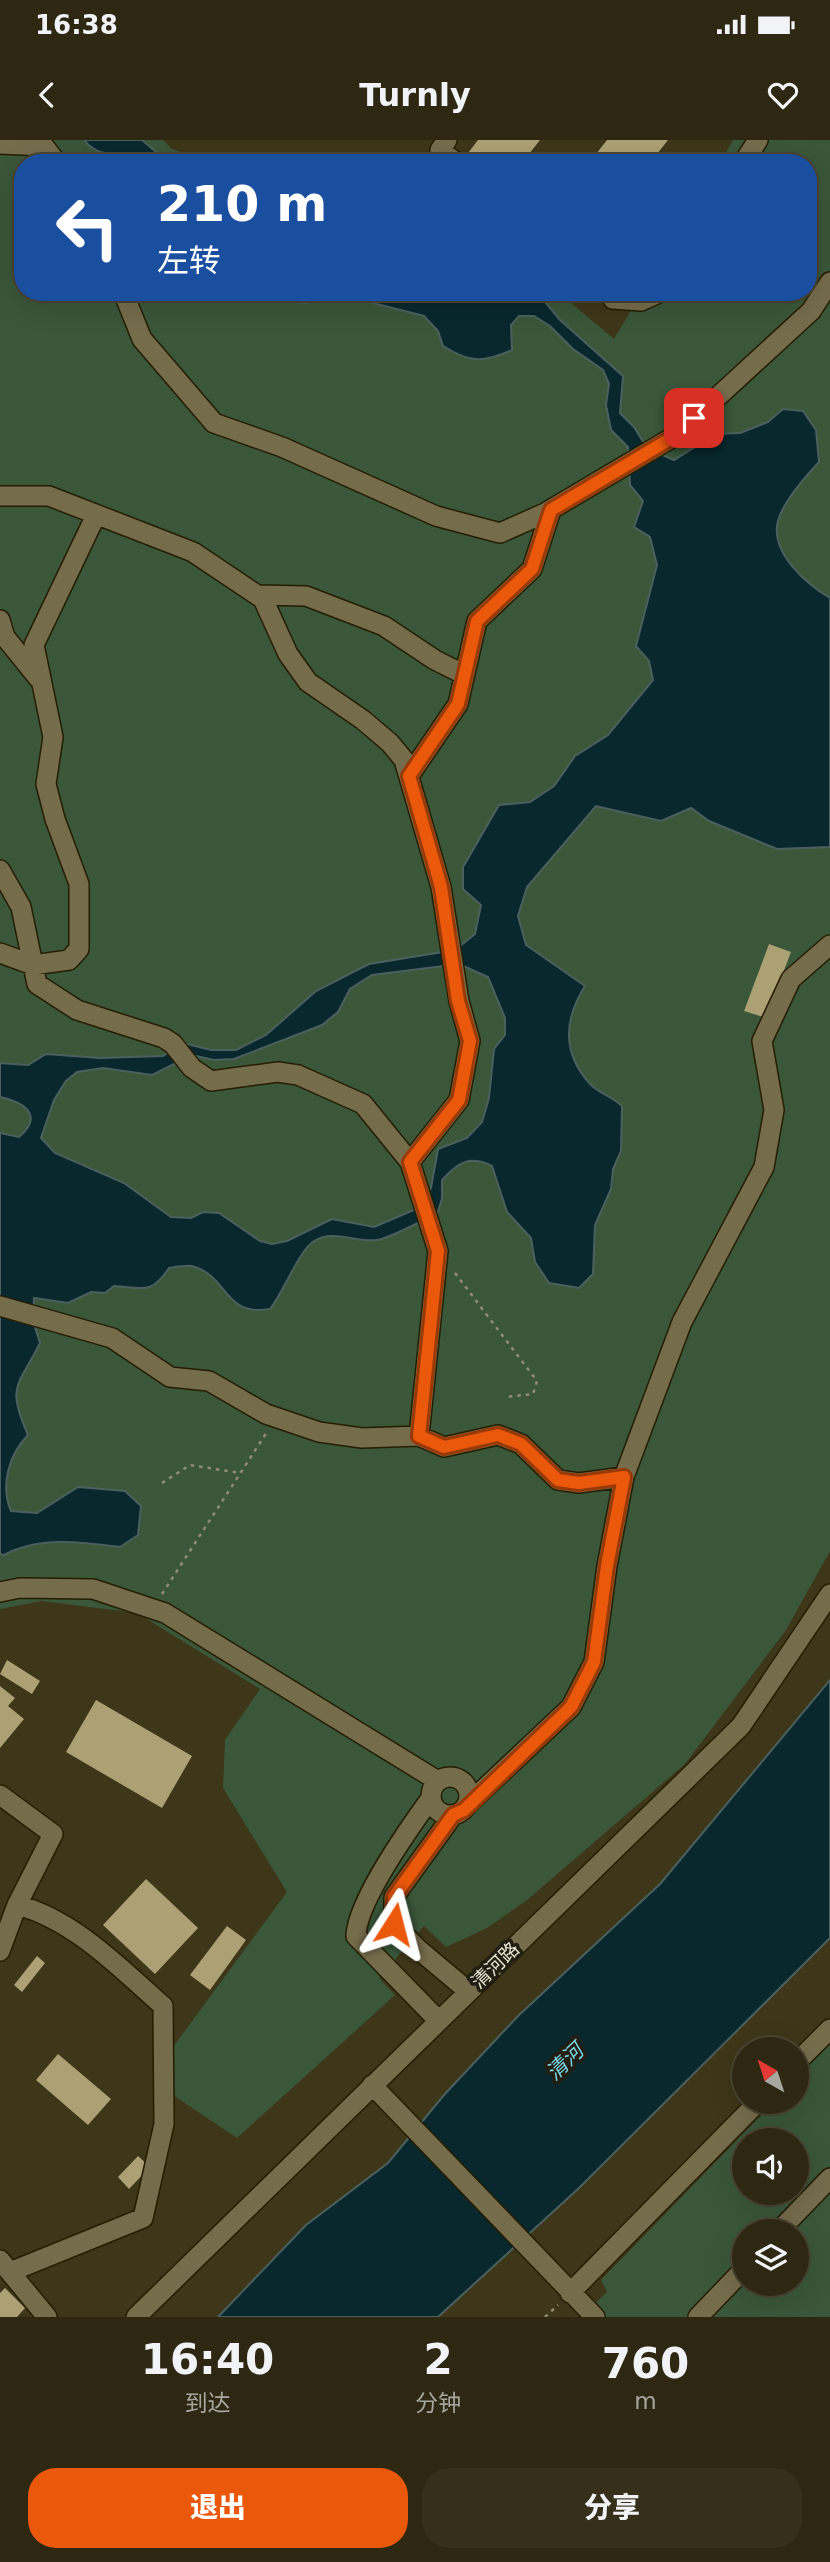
<!DOCTYPE html>
<html lang="zh">
<head>
<meta charset="utf-8">
<style>
	:root { --surface:#2e2812; --page:#36301b; --text:#f1f3f6; --muted:#a7a69f; --line:#494432; --accent:#ea580c }
	body { margin:0; font-family:"DejaVu Sans","Noto Sans SC",sans-serif; background:var(--page); color:var(--text); height:100vh; display:flex; flex-direction:column; font-size:26px; white-space:nowrap }
	* { box-sizing:border-box; margin:0 }
	p { font-size:23px; color:var(--muted) }
	.icon { flex:none; width:38px; height:38px; fill:none; stroke:currentColor; stroke-width:2; stroke-linecap:round; stroke-linejoin:round }
	.map { position:relative; height:2177px; overflow:hidden }
	.side { display:flex; flex-direction:column; background:var(--surface); flex:1 }
	.side>* { flex:none }
	.banner { position:absolute; left:14px; top:14px; width:803px; height:147px; border-radius:28px; box-shadow:0 7px 28px #0002,0 0 0 2px var(--line); background:#1a4fa0; color:#fff; overflow:hidden }
	.needle { width:46px; rotate:321deg }
	.fabs { position:absolute; left:732px; top:1897px; display:grid; gap:14px }
	.fabs a { display:grid; place-items:center; width:77px; height:77px; border-radius:50%; background:var(--surface); box-shadow:0 7px 28px #0002,0 0 0 2px var(--line); font-size:35px }
	.pin { position:absolute; display:grid; place-items:center; width:60px; height:60px; color:#fff; margin:-30px; border-radius:14px; box-shadow:0 4px 10px #0006 }
	.me { position:absolute; width:77px; margin:-38px; rotate:9deg; stroke-linejoin:round; filter:drop-shadow(0 0 5px #0008) }
	.turn { display:flex; align-items:center; gap:24px; height:147px; padding:0 28px; font-size:32px }
	.turn .icon { width:91px; height:91px; stroke-width:2.5 }
	.turn b { display:block; font-size:49px; line-height:60px }
	.eta { display:flex; justify-content:space-evenly; align-items:center; height:119px; text-align:center }
	.eta b { font-size:42px; font-weight:800; line-height:49px }
	.action { display:flex; gap:14px; margin-top:auto; padding:14px 28px }
	.action a { flex:1; height:80px; border-radius:28px; background:var(--accent); color:#fff; font-size:28px; font-weight:800; line-height:80px; text-align:center }
	.action a+a { background:var(--page); color:var(--text) }
	.status { display:flex; justify-content:space-between; align-items:center; height:49px; padding:0 35px; background:var(--surface); direction:ltr }
	.status svg { height:19px; fill:currentColor }
	header { display:flex; justify-content:space-between; align-items:center; height:91px; padding:0 28px; background:var(--surface); font-size:32px; font-weight:800 }
	.map>svg:first-child { display:block }
	.green { fill:#3a573a; fill-rule:evenodd }
	.water { fill:#08282d; stroke:#4b605e; stroke-width:2; fill-rule:evenodd }
	.building { fill:#aca174 }
	.lines { fill:none; stroke-linecap:round; stroke-linejoin:round }
	.minor-casing { stroke:#251d00; stroke-width:22 }
	.path { stroke:#928c74; stroke-width:2.5; stroke-dasharray:3.5 5; stroke-linecap:butt }
	.minor { stroke:#756c4c; stroke-width:19 }
	.route-casing { stroke:#983908; stroke-width:18 }
	.route { stroke:#ea580c; stroke-width:12 }
	.labels { text-anchor:middle; dominant-baseline:central; stroke-width:7; stroke-linejoin:round; paint-order:stroke }
	.street-label { font-size:19px; fill:#e8e4d2; stroke:#221e11 }
	.water-label { font-size:21px; font-style:italic; fill:#7bd8eb; stroke:#221e11 }
</style>
</head>
<body>
<div class="status"><b>16:38</b><svg viewBox="0 0 49 12"><path d="M0 12V9h3v3zM5 12V6h3v6zM10 12V3h3v9zM15 12V0h3v12zM26 1h20v11H26zM47 4h2v5h-2z"/></svg></div>
<header><svg class="icon" aria-label="back" viewBox="0 0 24 24"><path d="M15 5l-7 7 7 7"/></svg>Turnly<svg class="icon" aria-label="heart" viewBox="0 0 24 24"><path d="M12 20l-8-8c-3-5 5-10 8-4 3-6 11-1 8 4z"/></svg></header>
<div class="map">
<svg width="830" height="2177" viewBox="0 0 830 2177">
	<rect width="100%" height="100%" fill="#3e3618"/>
	<path class="green" d="M0,0H163L172,9L213,23H23V152H558L614,199L642,152H808V23H720L733,0H830V1411L786,1490L685,1624L527,1760L487,1788L446,1807L424,1786L379,1838L395,1855L237,1998L161,1947L159,1926L287,1752L223,1648L225,1600L260,1549L137,1473L41,1461L0,1469Z
		M830,1904V2177H581L607,2152L601,2140L774,1962H796V1939ZM744,2000H796V2053H744ZM744,2091H796V2144H744Z"/>
	<path class="water" d="M84,0H142L169,23H150C130,6 104,25 84,0Z
		M265,152H342C309,167 299,166 265,152Z
		M347,152H524L541,157L560,180L623,236L620,273L634,287L647,308L674,320L716,294L740,293L768,282L783,269L803,271L816,290L819,322C806,336 779,367 777,386C774,416 807,444 830,458V707L777,709L709,681L691,668L661,681L596,666L527,747L518,776L526,805L585,846C563,881 562,914 591,945C599,953 613,957 622,966L621,1011L613,1029L611,1049L595,1085L593,1134L579,1148L549,1143L535,1122L531,1098L507,1072L492,1026C470,1015 458,1022 442,1040V1059L437,1074C422,1080 389,1099 377,1100C356,1103 334,1089 314,1101C300,1109 283,1153 270,1169C223,1177 229,1136 192,1126C185,1125 176,1127 169,1128C151,1155 144,1148 114,1146L105,1153L91,1152L68,1163L34,1158L33,1181L40,1203C18,1247 6,1245 28,1295C9,1314 0,1346 11,1371L37,1373L78,1347L125,1351L141,1366L138,1395L120,1407C82,1402 39,1396 4,1415L0,1414V993L19,997C45,975 23,962 0,957V923L28,925L46,914L100,918L163,916L183,903L211,910H236L266,895L316,851L369,824L455,810L475,794L481,765L463,749V727L499,665L530,662L554,646L575,616L608,595L653,540L649,521L636,506L657,425L650,397L634,387L643,361L630,345L628,307L611,290L606,265L609,244L603,230L573,209L550,186L534,176H519L511,185L512,210C483,223 470,223 443,206L438,191L424,176L365,161ZM459,824L488,837L505,878V895L494,909L489,958L482,982L467,998L438,1009L431,1048L421,1067L374,1087L332,1079L287,1101L272,1104L260,1101L219,1073L203,1072L191,1078L171,1077L124,1043L55,1013L41,998L54,960L66,941L77,932L103,928L152,935L192,915L214,920L234,919L322,885L338,872L350,849L372,835Z
		M830,1540V1798L579,2048L438,2177H218L306,2085L388,2023L444,1955L518,1876L660,1744Z"/>
	<path class="building" d="M478,0H540L522,23H465L462,21Z
		M607,0H668L650,23H589Z
		M769,804L791,812L766,878L744,871Z
		M7,1520L40,1541L32,1554L0,1534Z
		M0,1546L15,1558L8,1566L24,1579L0,1608Z
		M96,1560L192,1616L162,1668L66,1612Z
		M146,1739L198,1788L155,1834L103,1785Z
		M227,1786L246,1800L210,1850L190,1835Z
		M37,1816L45,1823L22,1852L14,1845Z
		M58,1914L111,1959L88,1985L36,1940Z
		M138,2016L150,2027L129,2049L118,2037Z
		M5,2148L25,2168L17,2177H0V2153Z"/>
	<g class="lines">
		<defs>
			<path id="minor" d="M447,0L440,10L457,23
				M0,4L44,6L57,23
				M743,23L758,0
				M123,152L142,199L214,283L282,307L436,376L500,393L545,373L675,296L811,171L830,142
				M609,152L613,159L641,161L661,152
				M0,356H49L193,412L263,459L288,514L308,542L363,580L390,603L404,620L441,747L459,861L470,901L459,960L410,1022
				M257,455L306,456L384,486L435,520L463,534
				M0,480L5,497L39,539
				M409,636L458,564L477,481L532,429L551,370
				M0,730L21,767L37,844L77,870L164,898L173,904L192,928L211,941L278,932L298,935L363,964L410,1022L438,1111L419,1296
				M0,813L33,825L69,820L79,809V744L55,679L46,644L53,597L34,505L96,375
				M0,1166L112,1198L170,1237L209,1241L266,1274L319,1292L362,1298L419,1296L444,1307L498,1295L521,1304L558,1340L579,1343L624,1337
				M0,1452L20,1448L93,1449L165,1473L438,1641
				M431 1656a19 19 0 1 1 38 0a19 19 0 1 1-38 0Z
				M0,1655L53,1694L17,1765L0,1811
				M431,1658C410,1687 357,1761 356,1796L438,1880
				M467,1665L571,1567L594,1522L607,1426L624,1337L682,1182L764,1027L774,970L762,901L791,839L830,805
				M453,1675L394,1757V1784L418,1809L468,1851
				M796,1923L830,1889
				M372,1945L595,2177
				M779,2091L830,2038
				M0,2120L47,2177
				M10,2132L143,2078L164,1984L163,1866C121,1829 73,1779 17,1765
				M570,2153L758,1962
				M136,2177L741,1586L830,1454
				M698,2177L744,2129"/>
		</defs>
		<use href="#minor" class="minor-casing"/>
		<path class="path" d="M455,1133L537,1241L533,1254L506,1257
			M162,1343L190,1325L240,1333
			M162,1454L267,1292
			M545,2177L558,2165"/>
		<use href="#minor" class="minor"/>
	</g>
	<g class="lines">
		<defs>
			<path id="route" d="M394,1784V1757L453,1675L464,1670L571,1567L594,1522L607,1426L624,1337L579,1343L558,1340L521,1304L498,1295L444,1307L419,1296L438,1111L410,1022L459,960L470,901L458,861L441,747L409,636L458,564L477,481L532,429L551,370L675,296L694,278"/>
		</defs>
		<use href="#route" class="route-casing"/>
		<use href="#route" class="route"/>
	</g>
	<g class="labels">
		<g class="street-label">
			<text transform="translate(495 1825) rotate(-44)">清河路</text>
		</g>
		<g class="water-label">
			<text transform="translate(565 1922) rotate(-44)">清河</text>
		</g>
	</g>
</svg>
<div class="fabs">
<a><svg class="needle" viewBox="-14 -14 28 28"><path d="M0-13l5 13h-10z" fill="#e53935"/><path d="M0 13l5-13h-10z" fill="#a7a69f"/></svg></a>
<a><svg class="icon" aria-label="sound" viewBox="0 0 24 24"><path d="M4 9h4l5-4v14l-5-4H4zM17 9q2 3 0 6"/></svg></a>
<a><svg class="icon" aria-label="layers" viewBox="0 0 24 24"><path d="M12 4l9 5-9 5-9-5zM3 14l9 5 9-5"/></svg></a>
</div>
<div class="pin" style="left:694px;top:278px;background:#d93025"><svg class="icon" aria-label="arrive" viewBox="0 0 24 24"><path d="M6 21V4h12l-3 4 3 4H6"/></svg></div>
<svg class="me" style="left:394px;top:1784px" viewBox="-20 -20 40 40"><path d="M0-17L14 15 0 8-14 15z" fill="#ea580c" stroke="#fff" stroke-width="4"/></svg>
<div class="banner">
<div class="turn"><svg class="icon" aria-label="left" viewBox="0 0 24 24"><path d="M17 20v-9H6M10 6l-5 5 5 5"/></svg><div><b>210 m</b>左转</div></div>
</div>
</div>
<section class="side">
<div class="eta">
<div><b>16:40</b><p>到达</p></div>
<div><b>2</b><p>分钟</p></div>
<div><b>760</b><p>m</p></div>
</div>
<div class="action"><a>退出</a><a>分享</a></div>
</section>
</body>
</html>
